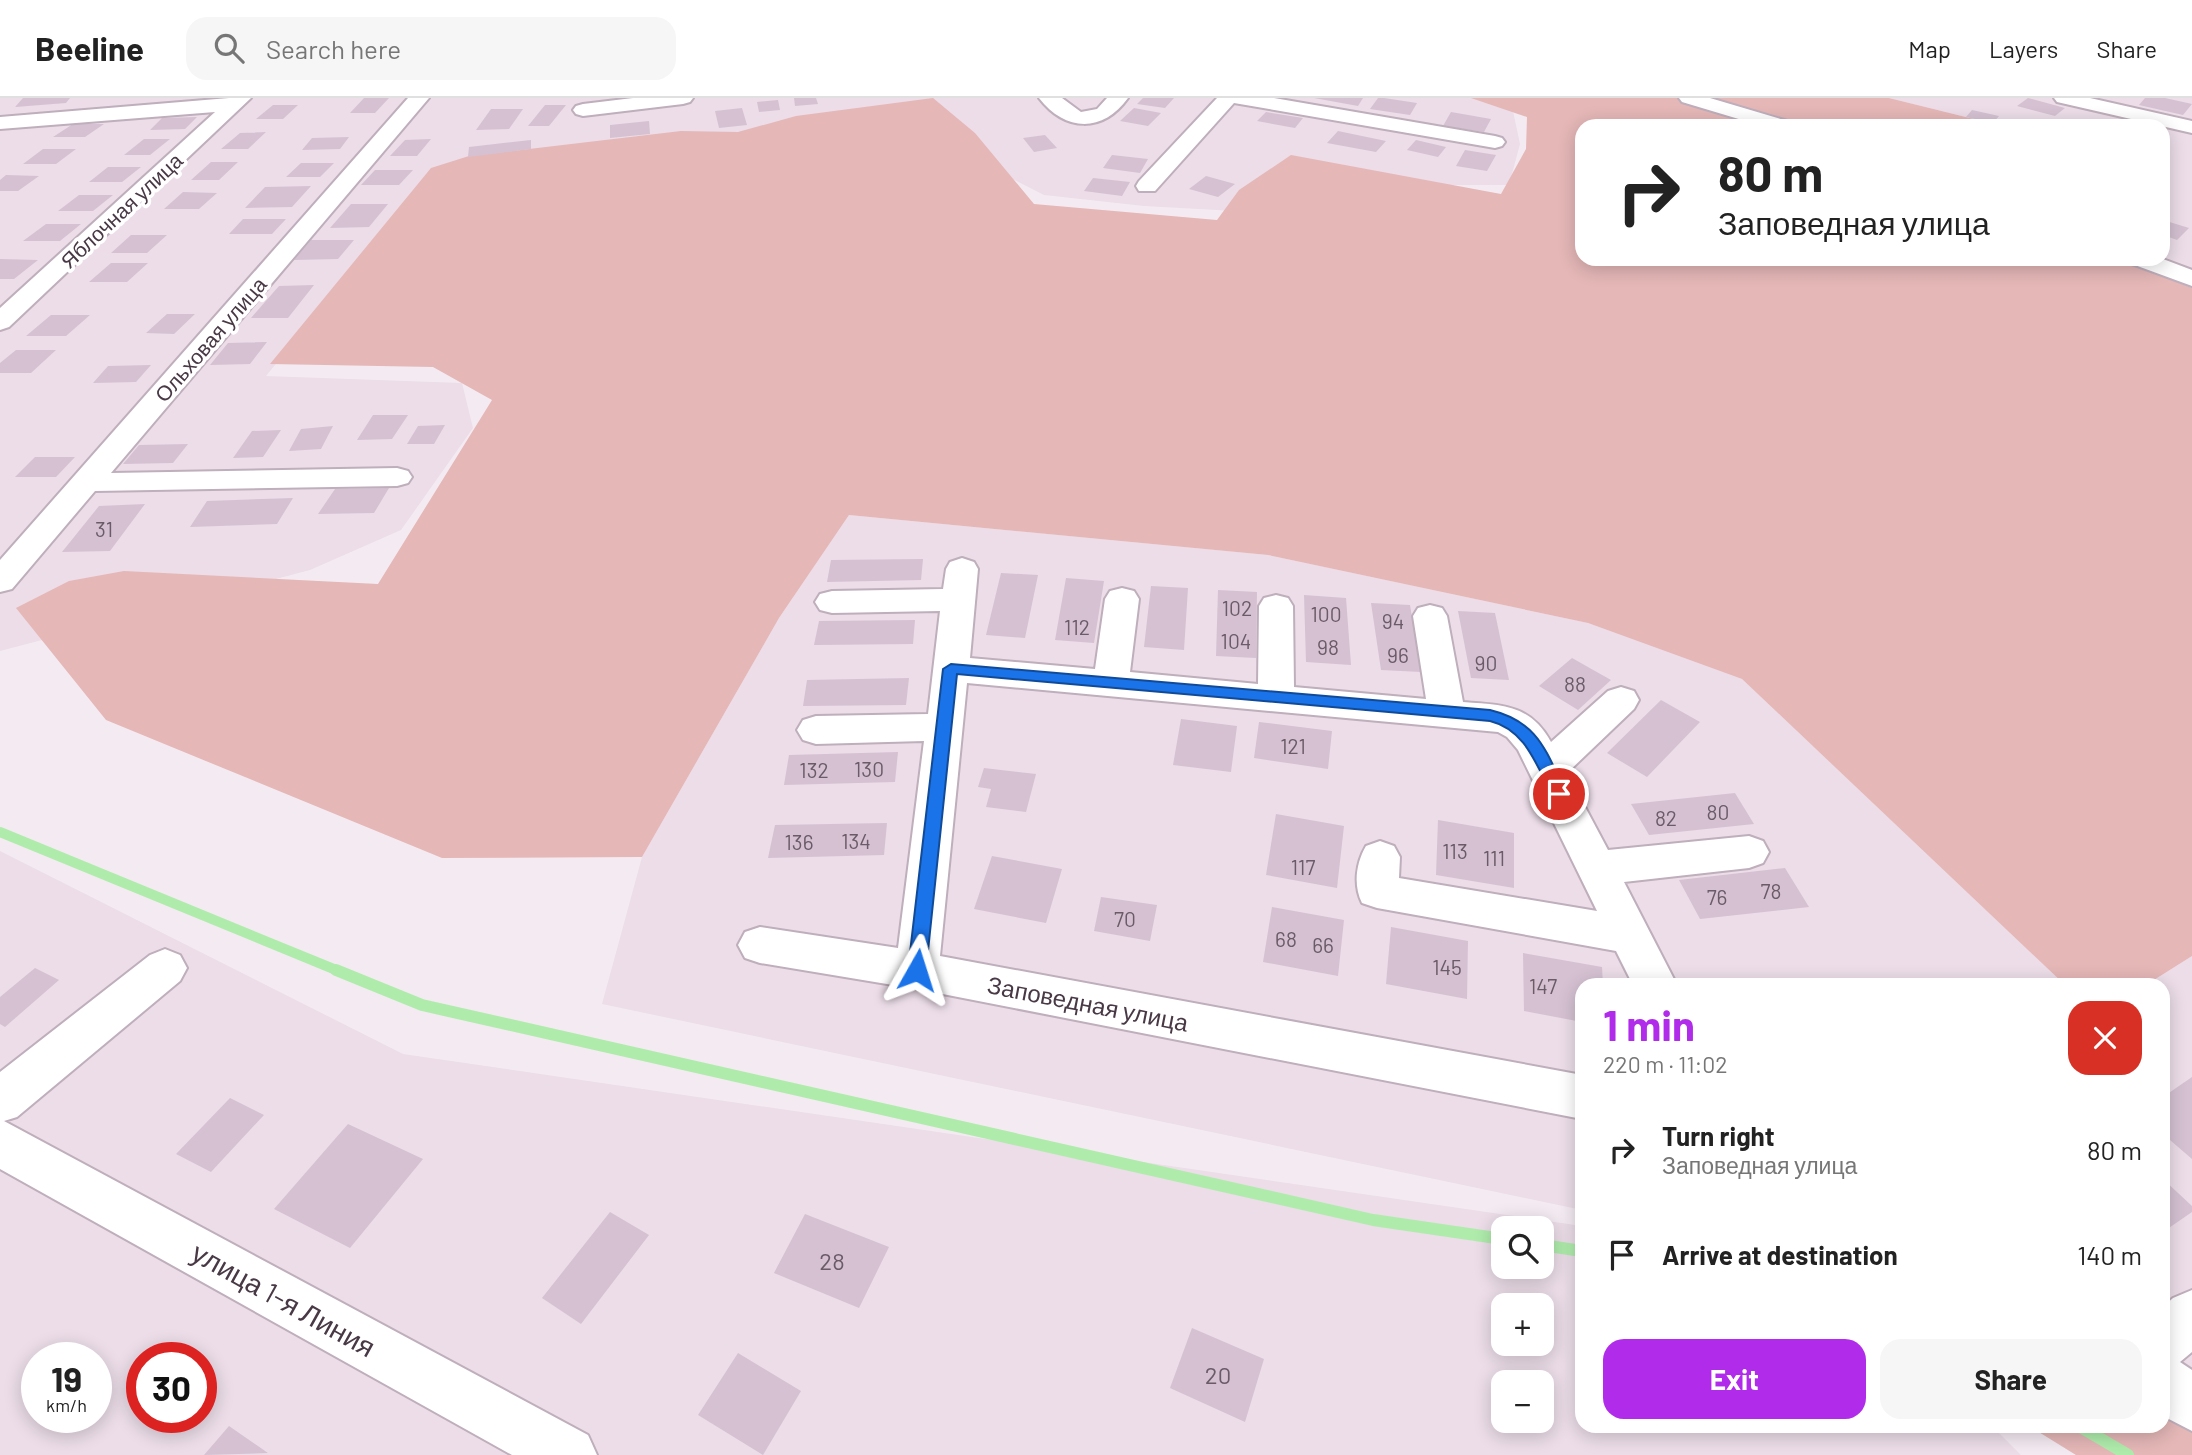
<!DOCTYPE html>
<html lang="en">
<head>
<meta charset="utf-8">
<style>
	:root { --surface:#fff; --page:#f6f6f6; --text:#222; --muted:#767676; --line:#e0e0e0; --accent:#b02bea }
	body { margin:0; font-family:Barlow,sans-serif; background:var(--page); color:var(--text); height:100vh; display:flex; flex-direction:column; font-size:26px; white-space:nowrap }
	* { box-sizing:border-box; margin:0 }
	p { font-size:23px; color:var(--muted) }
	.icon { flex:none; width:38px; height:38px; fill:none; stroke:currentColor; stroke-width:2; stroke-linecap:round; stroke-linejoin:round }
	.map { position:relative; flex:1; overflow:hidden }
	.panel { position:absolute; left:1575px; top:880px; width:595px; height:455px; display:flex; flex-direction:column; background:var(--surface); border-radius:21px; box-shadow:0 4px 18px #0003 }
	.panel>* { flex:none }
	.guide { position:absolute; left:1575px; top:21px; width:595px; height:147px; border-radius:21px; box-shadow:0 4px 18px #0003; background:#fff; color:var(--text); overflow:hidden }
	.fabs { position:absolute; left:1491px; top:1118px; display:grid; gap:14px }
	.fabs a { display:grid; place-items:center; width:63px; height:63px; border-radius:14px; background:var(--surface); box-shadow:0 4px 18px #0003; font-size:35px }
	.speed { position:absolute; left:21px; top:1244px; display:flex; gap:14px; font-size:35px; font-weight:700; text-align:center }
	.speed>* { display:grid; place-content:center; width:91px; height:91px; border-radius:50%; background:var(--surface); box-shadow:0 4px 18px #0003; line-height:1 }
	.speed small { font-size:18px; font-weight:400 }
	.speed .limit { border:10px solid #d22; background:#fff; color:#111 }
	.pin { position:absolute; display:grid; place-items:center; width:60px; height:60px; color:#fff; margin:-30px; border:4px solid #fff; border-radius:50%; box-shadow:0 2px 7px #0007 }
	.me { position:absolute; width:77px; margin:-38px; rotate:6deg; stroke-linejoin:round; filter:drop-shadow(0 0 5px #0008) }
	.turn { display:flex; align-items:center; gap:24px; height:147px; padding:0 28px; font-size:32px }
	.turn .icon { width:91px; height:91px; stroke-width:2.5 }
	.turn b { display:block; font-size:49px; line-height:60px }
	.round { display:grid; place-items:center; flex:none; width:74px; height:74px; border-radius:21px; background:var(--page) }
	.summary { display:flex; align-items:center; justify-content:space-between; height:119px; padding:0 28px }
	h1 { font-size:42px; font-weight:700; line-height:52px; color:var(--accent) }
	.cta { display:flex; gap:14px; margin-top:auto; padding:14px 28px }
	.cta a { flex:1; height:80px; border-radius:21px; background:var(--accent); color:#fff; font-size:28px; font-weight:700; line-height:80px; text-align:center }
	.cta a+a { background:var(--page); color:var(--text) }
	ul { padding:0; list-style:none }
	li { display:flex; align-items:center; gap:21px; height:105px; padding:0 28px }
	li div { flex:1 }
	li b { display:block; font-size:26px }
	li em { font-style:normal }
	header { display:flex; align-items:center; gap:42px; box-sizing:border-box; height:98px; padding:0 35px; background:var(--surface); border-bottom:2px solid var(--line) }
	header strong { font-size:33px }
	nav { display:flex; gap:38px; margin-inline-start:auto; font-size:24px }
	.search { width:490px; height:63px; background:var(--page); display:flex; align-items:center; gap:18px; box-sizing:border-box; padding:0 24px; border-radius:21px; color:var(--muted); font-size:26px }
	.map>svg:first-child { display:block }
	.residential { fill:#ecdde8; fill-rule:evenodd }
	.green { fill:#e5b7b7 }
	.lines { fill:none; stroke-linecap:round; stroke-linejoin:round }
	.stream-far1 { stroke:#afecac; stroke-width:10 }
	.stream { stroke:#afecac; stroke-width:12 }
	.building { fill:#d5c1d2 }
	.minor-casing { stroke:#bfaebb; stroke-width:4 }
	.minor { fill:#fff; fill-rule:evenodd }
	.route { fill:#1a73e8; stroke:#114b97; stroke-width:2 }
	.labels { text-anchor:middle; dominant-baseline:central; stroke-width:7; stroke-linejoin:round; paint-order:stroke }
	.far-street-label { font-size:21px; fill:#483945; stroke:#fff }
	.number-label { font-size:21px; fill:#6b5b68 }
	.street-label { font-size:24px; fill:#483945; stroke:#fff }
	.near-number-label { font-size:24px; fill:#6b5b68 }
	.near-street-label { font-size:28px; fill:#483945; stroke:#fff }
</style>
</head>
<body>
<header>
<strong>Beeline</strong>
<div class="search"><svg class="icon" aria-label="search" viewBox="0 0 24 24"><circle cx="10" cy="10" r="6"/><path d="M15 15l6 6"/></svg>Search here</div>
<nav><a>Map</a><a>Layers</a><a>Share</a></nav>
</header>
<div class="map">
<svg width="2192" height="1357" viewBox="0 0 2192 1357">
	<rect width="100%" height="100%" fill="#f4ebf2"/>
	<path class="residential" d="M0,0H1479L1513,13L1520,46L1509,87H1422L1235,113L1144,108L1044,97L1005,77L762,34L435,72L266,278L462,285L473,330L401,432L310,472L0,553Z
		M1889,0H2192V172L2163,161V28H1991L1986,24Z
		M849,417L1268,457L1588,525L1742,581L2065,887H1582V1112L602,906L642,759L779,520Z
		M0,753L403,956L1582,1128V1328H1992L2021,1357H0ZM1503,1130H1542V1169H1503ZM1503,1208H1542V1246H1503ZM37,1260H96V1320H37ZM142,1260H201V1320H142ZM1503,1284H1542V1323H1503Z
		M2192,858V1357H2076L2029,1328H2163V887H2146Z"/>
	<path class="green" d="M933,0L975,35L1034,106L1217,122L1239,92L1291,57L1501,96L1526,51L1527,19L1471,0H1889L1986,24L1991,28H1582V161H2118L2192,190V858L2146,887H2065L1742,581L1588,525L1268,457L849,417L779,520L642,759L442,760L106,622L16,510L69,483L124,473L378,486L492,302L433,269L270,266L431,70L469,58L681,33L738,34L796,18Z
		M2163,1308L2192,1324V1357H2076L2029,1328H2163Z"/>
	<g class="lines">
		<path class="stream-far1" d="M0,734L341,874"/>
		<path class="stream" d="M336,872L422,907L1373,1122L1503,1141
			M1542,1147L1582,1153
			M2079,1328L2128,1357"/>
	</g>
	<path class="building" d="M23,0H70L66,5L15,9Z
		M364,0H389L375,15H350Z
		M794,0H816L818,6L795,8Z
		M1143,0H1174L1165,10L1137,6Z
		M1314,0H1363L1358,8Z
		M1378,0H1384L1417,5L1410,17L1370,11Z
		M2028,0L2065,10L2055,18L2017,8Z
		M2145,0H2165L2192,6L2183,17L2139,7Z
		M778,2L780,12L759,14L757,4Z
		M273,7H298L283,21H256Z
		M545,7H566L549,28H528Z
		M742,10L747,27L719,30L715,13Z
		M1134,10L1161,15L1148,28L1120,23Z
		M491,11H523L509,31L476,32Z
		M1972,12L1999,18L1993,25L1966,19Z
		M1266,14L1303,20L1295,30L1257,23Z
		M1451,14L1491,21L1484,34L1443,28Z
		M197,19L185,31L150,32L162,20Z
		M649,23L650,36L610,40V27Z
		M73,26H104L85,39H53Z
		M1338,33L1386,43L1376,54L1327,45Z
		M266,34L248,51H221L240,35Z
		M1045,37L1057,50L1034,54L1023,40Z
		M349,39L340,51L302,52L312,40Z
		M144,41H170L150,57H124Z
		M431,41L417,58H390L405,42Z
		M531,42V51L468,59L469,49Z
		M1416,42L1446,49L1438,59L1407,52Z
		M43,51H76L56,66H23Z
		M1465,52L1496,57L1487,73L1456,68Z
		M1112,57L1148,61L1140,75L1103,70Z
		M211,64H238L219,82H191Z
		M301,65H334L320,79H286Z
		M108,69H141L122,84H89Z
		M375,72H413L399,87H361Z
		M6,77L39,78L18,93H0V82Z
		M1206,78L1235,86L1218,99L1189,91Z
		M1093,80L1130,84L1122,98L1084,93Z
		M311,88L292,109L245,110L265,89Z
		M183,94L217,95L199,111H164Z
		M79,97H113L93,113H58Z
		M351,106H388L369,129L330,130Z
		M243,121H286L272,136H229Z
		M2163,122L2189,130L2177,142L2163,137Z
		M46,126H81L60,143H23Z
		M131,137H167L147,155H111Z
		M311,142H354L338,161L294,162Z
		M0,161L38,162L14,181H0Z
		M111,165H148L127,184H89Z
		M314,187L288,220H251L279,188Z
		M167,216H195L174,236L146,235Z
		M51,217H90L66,238H26Z
		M267,244L250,266L210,267L228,245Z
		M16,252H56L31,275H0V265Z
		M151,267L136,284L93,285L108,268Z
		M373,317H408L392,341L357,342Z
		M445,327L434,346H407L418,328Z
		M333,328L321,351L289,353L301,331Z
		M281,332L263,359L233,360L252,333Z
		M188,346L173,365L123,366L139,347Z
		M35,359H75L56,379H15Z
		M389,390L374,415L318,416L335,391Z
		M293,400L277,426L190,429L207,403Z
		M145,406L110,453L62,454L99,408Z
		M923,461L921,482L827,484L831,462Z
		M1001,475L1038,477L1025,540L986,537Z
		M1066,480L1104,483L1094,545L1055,542Z
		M1151,488L1188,490L1184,552L1144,549Z
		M1218,492L1257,494L1256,560L1216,558Z
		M1304,497L1346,500L1351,567L1306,564Z
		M1371,505L1410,507L1421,574L1381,572Z
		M1458,513L1495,515L1509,582L1471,580Z
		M915,522L913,546L814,547L819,523Z
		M1572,560L1611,582L1578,612L1539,588Z
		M909,580L906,607L803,608L807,582Z
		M1661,602L1700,624L1647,679L1607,655Z
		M1181,621L1237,628L1231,674L1173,667Z
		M1259,624L1332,633L1328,671L1254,660Z
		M898,654L895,684L784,687L789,657Z
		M984,670L1036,676L1026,714L986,709L991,691L978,689Z
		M1735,695L1754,726L1649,737L1631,706Z
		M1276,716L1344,728L1337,790L1266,777Z
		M1438,722L1514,735V790L1436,777Z
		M887,725L884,757L768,760L775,727Z
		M992,758L1062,771L1046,825L974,811Z
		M1785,770L1809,809L1700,821L1679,782Z
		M1101,799L1157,807L1150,843L1094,833Z
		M1272,809L1344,822L1338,878L1263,864Z
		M1391,829L1468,843L1467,901L1386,886Z
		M1523,855L1602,869L1603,887H1582V924L1524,913Z
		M35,870L59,882L5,929L0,926V899Z
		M2192,979V1061L2163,1036V999Z
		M230,1000L264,1017L211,1074L176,1056Z
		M348,1026L423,1061L350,1150L274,1111Z
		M2163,1081L2192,1108V1114L2163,1134Z
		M610,1114L649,1137L581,1226L542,1200Z
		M805,1116L889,1149L859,1210L774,1175Z
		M1192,1230L1264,1261L1245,1324L1170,1290Z
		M738,1255L801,1293L763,1357L698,1317Z
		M229,1328L268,1355L204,1357Z"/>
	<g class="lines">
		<defs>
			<path id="minor" d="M229,0H251L9,229L0,232V210L215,14L0,31V19Z
				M408,0H429L111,375L397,370L408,373L412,379L408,385L397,388L95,393L12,491L0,494V462Z
				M633,0H693L690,4L683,6L583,18L576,16L573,12L576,8L583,6Z
				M1039,0H1062L1081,14L1097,11L1107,0H1128C1103,35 1065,34 1039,0Z
				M1217,0H1274L1495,38L1502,40L1505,44L1502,48L1495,50L1234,5L1155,93H1139L1136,88L1139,83Z
				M1679,0H1710L1791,24L1794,28H1762L1682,4Z
				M2054,0H2090L2192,23V35L2057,4Z
				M2129,161H2163L2192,172V188L2132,166Z
				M962,460L974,464L978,471L970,560L1095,571L1105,501L1110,493L1122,490L1134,493L1139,501L1130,574L1258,586L1259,508L1264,500L1276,497L1288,500L1293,508L1294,589L1426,601L1413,518L1418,510L1430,507L1442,510L1447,518L1463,604C1502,607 1530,606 1551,644L1608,593L1621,589L1634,593L1639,602L1634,611L1567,675L1608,752L1749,738L1763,743L1769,754L1763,765L1749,770L1624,784L1677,887H1633L1616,853L1377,810L1362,805C1353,787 1356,765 1366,748L1380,743L1394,748L1400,759L1399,780L1597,813L1518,652L1507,639L1498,634L967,585L940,858L1582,977V1021L917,891L760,865L745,860L738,847L745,834L760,829L898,850L924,643L816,646L803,642L797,632L803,622L816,618L928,616L940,513L832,515L820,512L815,504L820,496L832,493L943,491L946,471L950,464Z
				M165,851L180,857L187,870L180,883L17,1019L4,1023L588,1337L597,1357H512L0,1071V974L150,857Z
				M2192,1192V1254L2180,1264L2192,1272V1333L2163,1318V1209L2173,1200Z"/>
		</defs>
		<use href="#minor" class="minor-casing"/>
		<use href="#minor" class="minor"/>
	</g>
	<path class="route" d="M951,566L1490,612C1540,624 1546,655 1567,696L1559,702L1554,700C1537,670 1527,632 1490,623L957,576L926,872L923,878L917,880L910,878L908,872L943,571Z"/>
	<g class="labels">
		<g class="far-street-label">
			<text transform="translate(121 112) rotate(-43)">Яблочная улица</text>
			<text transform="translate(210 241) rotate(-49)">Ольховая улица</text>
		</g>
		<g class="number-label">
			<text x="104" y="430">31</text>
			<text x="1237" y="509">102</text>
			<text x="1326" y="515">100</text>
			<text x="1393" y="522">94</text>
			<text x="1077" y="528">112</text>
			<text x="1236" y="542">104</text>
			<text x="1328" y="548">98</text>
			<text x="1398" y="556">96</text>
			<text x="1486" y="564">90</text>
			<text x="1575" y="585">88</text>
			<text x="1293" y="647">121</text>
			<text x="869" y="670">130</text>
			<text x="814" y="671">132</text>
			<text x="1718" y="713">80</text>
			<text x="1666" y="719">82</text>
			<text x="856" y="742">134</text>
			<text x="799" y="743">136</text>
			<text x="1455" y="752">113</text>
			<text x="1494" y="759">111</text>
			<text x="1303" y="768">117</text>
			<text x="1771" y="792">78</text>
			<text x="1717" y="798">76</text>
			<text x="1125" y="820">70</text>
			<text x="1286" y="840">68</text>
			<text x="1323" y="846">66</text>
			<text x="1447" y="868">145</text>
			<text x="1543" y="887">147</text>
		</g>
		<g class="street-label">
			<text transform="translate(1088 905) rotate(11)">Заповедная улица</text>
		</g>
		<g class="near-number-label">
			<text x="832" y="1162">28</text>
			<text x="1218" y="1276">20</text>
		</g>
		<g class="near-street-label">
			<text transform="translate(284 1201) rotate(29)">улица 1-я Линия</text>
		</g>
	</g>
</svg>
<div class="fabs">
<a><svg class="icon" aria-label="search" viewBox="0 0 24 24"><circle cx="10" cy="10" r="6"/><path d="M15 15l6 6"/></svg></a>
<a>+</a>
<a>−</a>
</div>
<div class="speed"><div>19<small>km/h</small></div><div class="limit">30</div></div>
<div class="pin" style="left:1559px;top:696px;background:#d93025"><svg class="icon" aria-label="arrive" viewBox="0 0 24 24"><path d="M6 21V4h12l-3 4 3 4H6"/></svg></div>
<svg class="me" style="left:917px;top:872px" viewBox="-20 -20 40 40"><path d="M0-17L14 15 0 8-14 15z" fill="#1a73e8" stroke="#fff" stroke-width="4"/></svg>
<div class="guide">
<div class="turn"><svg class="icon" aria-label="right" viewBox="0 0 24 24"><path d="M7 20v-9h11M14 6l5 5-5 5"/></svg><div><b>80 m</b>Заповедная улица</div></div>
</div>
<section class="panel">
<div class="summary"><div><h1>1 min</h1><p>220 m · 11:02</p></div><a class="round" style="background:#d93025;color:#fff"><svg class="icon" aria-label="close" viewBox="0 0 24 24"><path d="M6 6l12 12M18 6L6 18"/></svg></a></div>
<ul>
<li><svg class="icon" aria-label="right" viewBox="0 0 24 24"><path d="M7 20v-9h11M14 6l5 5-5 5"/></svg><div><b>Turn right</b><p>Заповедная улица</p></div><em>80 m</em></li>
<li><svg class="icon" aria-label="arrive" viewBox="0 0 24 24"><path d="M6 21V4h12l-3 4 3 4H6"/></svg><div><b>Arrive at destination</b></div><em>140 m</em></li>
</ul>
<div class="cta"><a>Exit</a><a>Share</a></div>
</section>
</div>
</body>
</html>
